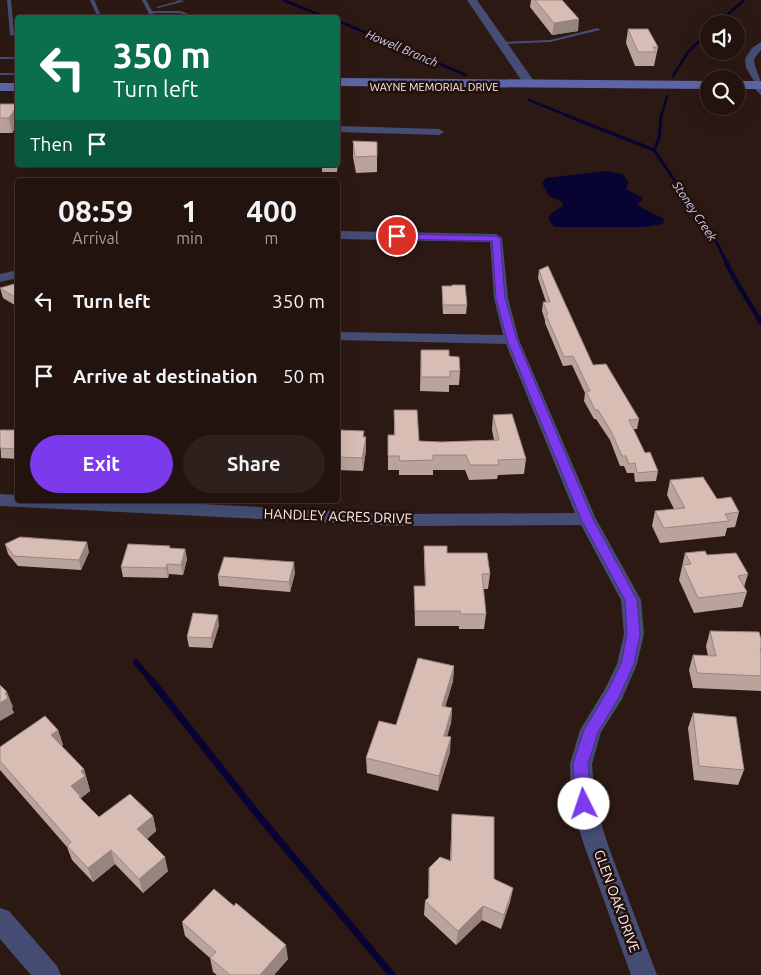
<!DOCTYPE html>
<html lang="en">
<head>
<meta charset="utf-8">
<style>
	:root { --surface:#22130e; --page:#2e201c; --text:#f1f3f6; --muted:#a29e9e; --line:#3f322e; --accent:#7c3aed }
	body { margin:0; font-family:Ubuntu,sans-serif; background:var(--page); color:var(--text); height:100vh; display:flex; flex-direction:column; font-size:19px; white-space:nowrap }
	* { box-sizing:border-box; margin:0 }
	p { font-size:16px; color:var(--muted) }
	.icon { flex:none; width:28px; height:28px; fill:none; stroke:currentColor; stroke-width:2; stroke-linecap:round; stroke-linejoin:round }
	.map { position:relative; flex:1; overflow:hidden }
	.drawer { position:absolute; left:15px; top:178px; width:325px; height:325px; display:flex; flex-direction:column; background:var(--surface); border-radius:5px; box-shadow:0 5px 20px #0002,0 0 0 1px var(--line) }
	.drawer>* { flex:none }
	.top-card { position:absolute; left:15px; top:15px; width:325px; height:152px; border-radius:5px; box-shadow:0 5px 20px #0002,0 0 0 1px var(--line); background:#0b6e4f; color:#fff; overflow:hidden }
	.controls { position:absolute; left:700px; top:15px; display:grid; gap:10px }
	.controls a { display:grid; place-items:center; width:45px; height:45px; border-radius:50%; background:var(--surface); box-shadow:0 5px 20px #0002,0 0 0 1px var(--line); font-size:25px }
	.pin { position:absolute; display:grid; place-items:center; width:42px; height:42px; color:#fff; margin:-21px; border:2px solid #fff; border-radius:50%; box-shadow:0 1px 5px #0007 }
	.me { position:absolute; width:55px; margin:-28px; rotate:356deg; stroke-linejoin:round; filter:drop-shadow(0 0 4px #0008) }
	.turn { display:flex; align-items:center; gap:18px; height:105px; padding:0 15px; font-size:22px }
	.turn .icon { width:65px; height:65px; stroke-width:2.5 }
	.turn b { display:block; font-size:35px; line-height:42px }
	.then { display:flex; align-items:center; height:48px; padding:0 15px; background:#0003; gap:10px; font-size:19px }
	.eta { display:flex; justify-content:space-evenly; align-items:center; height:85px; text-align:center }
	.eta b { font-size:30px; font-weight:700; line-height:35px }
	.primary-button { display:flex; gap:10px; margin-top:auto; padding:10px 15px }
	.primary-button a { flex:1; height:58px; border-radius:30px; background:var(--accent); color:#fff; font-size:20px; font-weight:700; line-height:58px; text-align:center }
	.primary-button a+a { background:var(--page); color:var(--text) }
	ul { padding:0; list-style:none }
	li { display:flex; align-items:center; gap:15px; height:75px; padding:0 15px }
	li div { flex:1 }
	li b { display:block; font-size:19px }
	li em { font-style:normal }
	.map>svg:first-child { display:block }
	.water { fill:#070332 }
	.lines { fill:none; stroke-linecap:round; stroke-linejoin:round }
	.stream-far4 { stroke:#070332; stroke-width:2.5 }
	.stream-far3 { stroke:#070332; stroke-width:3 }
	.stream-far2 { stroke:#070332; stroke-width:4.5 }
	.stream-far1 { stroke:#070332; stroke-width:5.5 }
	.stream { stroke:#070332; stroke-width:7 }
	.service { fill:#464d75; fill-rule:evenodd }
	.minor { fill:#464d75; fill-rule:evenodd }
	.tertiary { fill:#464d75; fill-rule:evenodd }
	.secondary { fill:#5c66a6; fill-rule:evenodd }
	.wall { fill:#baa39b }
	.shaded-wall { fill:#97847e }
	.building { fill:#d8bdb4; stroke:#97847e }
	.route { fill:#7c3aed; stroke:#51269a }
	.labels { text-anchor:middle; dominant-baseline:central; stroke-width:5; stroke-linejoin:round; paint-order:stroke }
	.far-street-label { font-size:11px; fill:#fef2ee; stroke:#23100a }
	.far-water-label { font-size:12px; font-style:italic; fill:#ccd3f6; stroke:#23100a }
	.street-label { font-size:14px; fill:#fef2ee; stroke:#23100a }
</style>
</head>
<body>
<div class="map">
<svg width="761" height="975" viewBox="0 0 761 975">
	<rect width="100%" height="100%" fill="#2d1913"/>
	<path class="water" d="M606,171L622,174L629,182L626,189L643,198L637,205L664,219L663,224L644,227H554L548,218L553,212L563,206L562,202L549,196L542,183L546,178Z"/>
	<g class="lines">
		<path class="stream-far4" d="M283,0L328,18
			M338,21L466,75
			M717,24L744,0
			M673,76L688,52L709,32
			M529,100L571,117
			M661,117L667,96"/>
		<path class="stream-far3" d="M568,116L654,150
			M654,150L718,245L727,264
			M654,150L659,138L661,116"/>
		<path class="stream-far2" d="M726,262C736,284 750,302 761,323"/>
		<path class="stream-far1" d="M136,662L152,682"/>
		<path class="stream" d="M151,680L258,815L392,975"/>
		<path class="service" d="M7,0H11L14,34H18V36L10,35Z
			M90,0H94L102,18H98Z
			M142,0H146L152,11H181L198,18H191L180,13H153L154,16H150Z
			M177,0L185,1L158,8L156,7L178,1Z
			M598,28L600,30L550,42L502,44L500,43L502,42L550,40Z
			M0,57H18V59H0Z
			M0,73H18V75H0Z
			M752,84H756L761,90V95L752,86Z"/>
		<path class="minor" d="M761,42V50L754,59C754,69 761,76 761,87L757,86L746,68L745,59L752,48Z
			M338,126L439,129L444,132L439,135L338,132Z
			M338,231L496,234L502,238L508,298L519,340L596,519L641,600L644,634L637,664L622,699L601,732L592,764L595,804L609,848L657,975H631L585,848L571,804L570,764L580,730L605,689L617,664L624,634L621,600L581,525L399,526L0,506V494L18,495V500H119L399,514L575,513L506,344L338,340V332L503,335L494,298L490,242L338,239Z
			M18,270V278L0,282V274Z
			M0,908L9,911L57,966L61,975H31L0,939Z"/>
		<path class="tertiary" d="M467,0H477L536,84L534,87H526Z"/>
		<path class="secondary" d="M338,78L709,81V89L338,86Z
			M736,81H761V89H736Z
			M0,83H18V91H0Z"/>
	</g>
	<path class="wall" d="M531,0H562L578,31L552,35L530,7Z
		M628,29L658,47L654,66H635L626,43Z
		M0,104H18V125L12,133H0Z
		M353,141L377,142V172L356,173L353,157Z
		M338,142V157L337,172H322V165H338Z
		M539,270L593,365L639,419L637,429H633L645,453L658,471L656,481L635,482L634,473H627L624,466H620L610,440L596,419H594L584,401L585,393L572,365L563,366L545,323V320L542,311L543,302H546L538,278Z
		M18,283V307L3,298L0,288Z
		M442,286L467,305L466,314H443L442,295Z
		M421,350L449,356L460,371L459,385H449V392L420,391Z
		M394,410L419,441L441,442L494,440L492,430L493,415L526,459L524,474L498,475L497,479L469,480L465,470H433V475H399V470H388V435H394Z
		M0,430H18V459L1,458Z
		M338,430L366,437V450L363,471L338,470Z
		M670,480L717,499L739,512L735,527L727,528L725,536L660,543L652,526L655,511L674,509L667,495Z
		M5,544L89,552L81,570L18,566L8,554Z
		M170,546V548L185,549L187,559L183,575L169,574L168,578L123,577L121,567Z
		M424,546L447,553L490,574L488,589H483L486,614L484,629H459V626H415L414,586H425L424,561Z
		M685,553L707,555L748,574L744,587L747,592L742,607L694,613L679,580Z
		M295,573L290,592L219,586L218,576Z
		M219,625L212,648L189,647L187,637Z
		M710,631L761,639V691L693,688L689,670L693,655L708,656L706,646Z
		M454,666L453,681L445,707L452,708L451,723L447,736L450,752L438,791L367,773L366,758L396,725Z
		M693,713L744,770L738,785L694,780L688,728Z
		M58,730L63,745L61,746L84,769L90,791L81,798L82,800L99,817L153,816L156,831L147,839L168,871L143,893L115,864L93,882L72,860L67,847L0,770V747Z
		M452,814L494,879L513,888L510,902L501,929L482,920L456,945L424,915L425,901L428,898L429,868L450,861Z
		M234,906L288,959L274,975H217L213,972L210,958L185,936L182,922Z"/>
	<path class="shaded-wall" d="M579,19L578,31L552,35L554,23Z
		M18,105V125L12,133L9,118Z
		M338,142V157L337,172V165Z
		M366,437V450L363,471L362,458Z
		M87,542L89,552L81,570L79,560Z
		M185,549L187,559L183,575L181,565Z
		M294,562L295,573L290,592L289,582Z
		M167,564L169,574L168,578L166,568Z
		M218,615L219,625L212,648L211,638Z
		M454,666L453,681L441,721L442,706Z
		M7,692L13,707L12,708L14,713L0,721V703L5,693Z
		M452,708L451,723L443,751L444,736Z
		M58,730L63,745L56,750L51,735Z
		M451,737L450,752L438,791L439,776Z
		M84,769L90,791L81,798L85,811L71,786L81,771Z
		M153,816L156,831L141,844L137,829Z
		M111,850L115,864L93,882L88,868Z
		M165,857L168,871L143,893L139,879Z
		M513,888L510,902L501,929L504,915Z
		M483,906L482,920L456,945L458,931Z
		M286,945L288,959L274,975H260Z"/>
	<path class="building" d="M535,0H562L579,19L554,23Z
		M628,29H648L658,47H653L656,52H638Z
		M0,104H18V105L9,118H0Z
		M353,141L377,142V156L355,157Z
		M548,266L593,365L606,364L639,419L629,420L645,453L650,452L658,471L637,473L635,463L629,464L626,456H622L611,431L598,410H595L586,391H590L573,356L564,357L546,315L548,314L543,302H550L539,270Z
		M18,283V299L0,288Z
		M452,285H465L467,305H443L442,286H452Z
		M421,350H449V356L459,357L460,371H450V377H421Z
		M394,410H417L419,441L441,442L499,440L493,415L512,414L526,459L498,460L499,465H470L466,455H433V460L400,461L399,456H388V435H395Z
		M0,430H18V446L16,449L0,448Z
		M338,430L364,431L363,437H366L362,458L338,457Z
		M703,477L717,499L731,497L739,512L725,514L729,521L664,528L655,511L685,508L670,480Z
		M20,537L87,542L79,560L14,556L5,544Z
		M128,544L170,546L169,548L185,549L181,565L167,564L166,568L121,567Z
		M424,546H447V553H487L490,574H482L486,614H460V611H415L414,586H426Z
		M705,551L707,555L736,553L748,574L738,576L747,592L698,598L683,565L691,564L685,553Z
		M224,557L294,562L289,582L218,576Z
		M193,613L218,615L211,638L187,637Z
		M710,631L759,632L761,639V649H760L761,653V676L697,673L693,655L716,656Z
		M418,658L454,666L442,706L452,708L444,736L451,737L439,776L366,758L379,721L396,725Z
		M0,685L7,692L5,693L8,698L0,703Z
		M693,713L736,717L744,770L699,766Z
		M45,716L58,730L51,735L84,769L81,771L85,776L71,786L81,797H79L99,817L130,794L153,816L137,829L165,857L139,879L111,850L88,868L67,846L71,842L0,761V747Z
		M452,814L494,817V879L513,888L504,915L483,906L458,931L425,901L429,897V868L440,857L451,861Z
		M214,889L234,906L236,903L286,945L260,975H230L210,958L216,952L182,922Z"/>
	<path class="route" d="M394,234L496,236L500,238L505,298L517,340L593,519L637,600L640,634L634,664L619,697L598,732L588,764L591,804L589,808L584,810L578,808L576,804L573,764L584,730L608,690L621,664L627,634L625,600L581,519L507,340L496,298L492,241L397,239L393,236Z"/>
	<g class="labels">
		<g class="far-street-label">
			<text x="434" y="87">WAYNE MEMORIAL DRIVE</text>
		</g>
		<g class="far-water-label">
			<text transform="translate(402 48) rotate(23)">Howell Branch</text>
			<text transform="translate(695 211) rotate(56)">Stoney Creek</text>
		</g>
		<g class="street-label">
			<text transform="translate(338 516) rotate(2)">HANDLEY ACRES DRIVE</text>
			<text transform="translate(617 901) rotate(70)">GLEN OAK DRIVE</text>
		</g>
	</g>
</svg>
<div class="controls">
<a><svg class="icon" aria-label="sound" viewBox="0 0 24 24"><path d="M4 9h4l5-4v14l-5-4H4zM17 9q2 3 0 6"/></svg></a>
<a><svg class="icon" aria-label="search" viewBox="0 0 24 24"><circle cx="10" cy="10" r="6"/><path d="M15 15l6 6"/></svg></a>
</div>
<div class="pin" style="left:397px;top:236px;background:#d93025"><svg class="icon" aria-label="arrive" viewBox="0 0 24 24"><path d="M6 21V4h12l-3 4 3 4H6"/></svg></div>
<svg class="me" style="left:584px;top:804px" viewBox="-20 -20 40 40"><circle r="19" fill="#fff"/><path d="M0-13L10 11 0 6-10 11z" fill="#7c3aed"/></svg>
<div class="top-card">
<div class="turn"><svg class="icon" aria-label="left" viewBox="0 0 24 24"><path d="M17 20v-9H6M10 6l-5 5 5 5"/></svg><div><b>350 m</b>Turn left</div></div>
<div class="then">Then<svg class="icon" aria-label="arrive" viewBox="0 0 24 24"><path d="M6 21V4h12l-3 4 3 4H6"/></svg></div>
</div>
<section class="drawer">
<div class="eta">
<div><b>08:59</b><p>Arrival</p></div>
<div><b>1</b><p>min</p></div>
<div><b>400</b><p>m</p></div>
</div>
<ul>
<li><svg class="icon" aria-label="left" viewBox="0 0 24 24"><path d="M17 20v-9H6M10 6l-5 5 5 5"/></svg><div><b>Turn left</b></div><em>350 m</em></li>
<li><svg class="icon" aria-label="arrive" viewBox="0 0 24 24"><path d="M6 21V4h12l-3 4 3 4H6"/></svg><div><b>Arrive at destination</b></div><em>50 m</em></li>
</ul>
<div class="primary-button"><a>Exit</a><a>Share</a></div>
</section>
</div>
</body>
</html>
